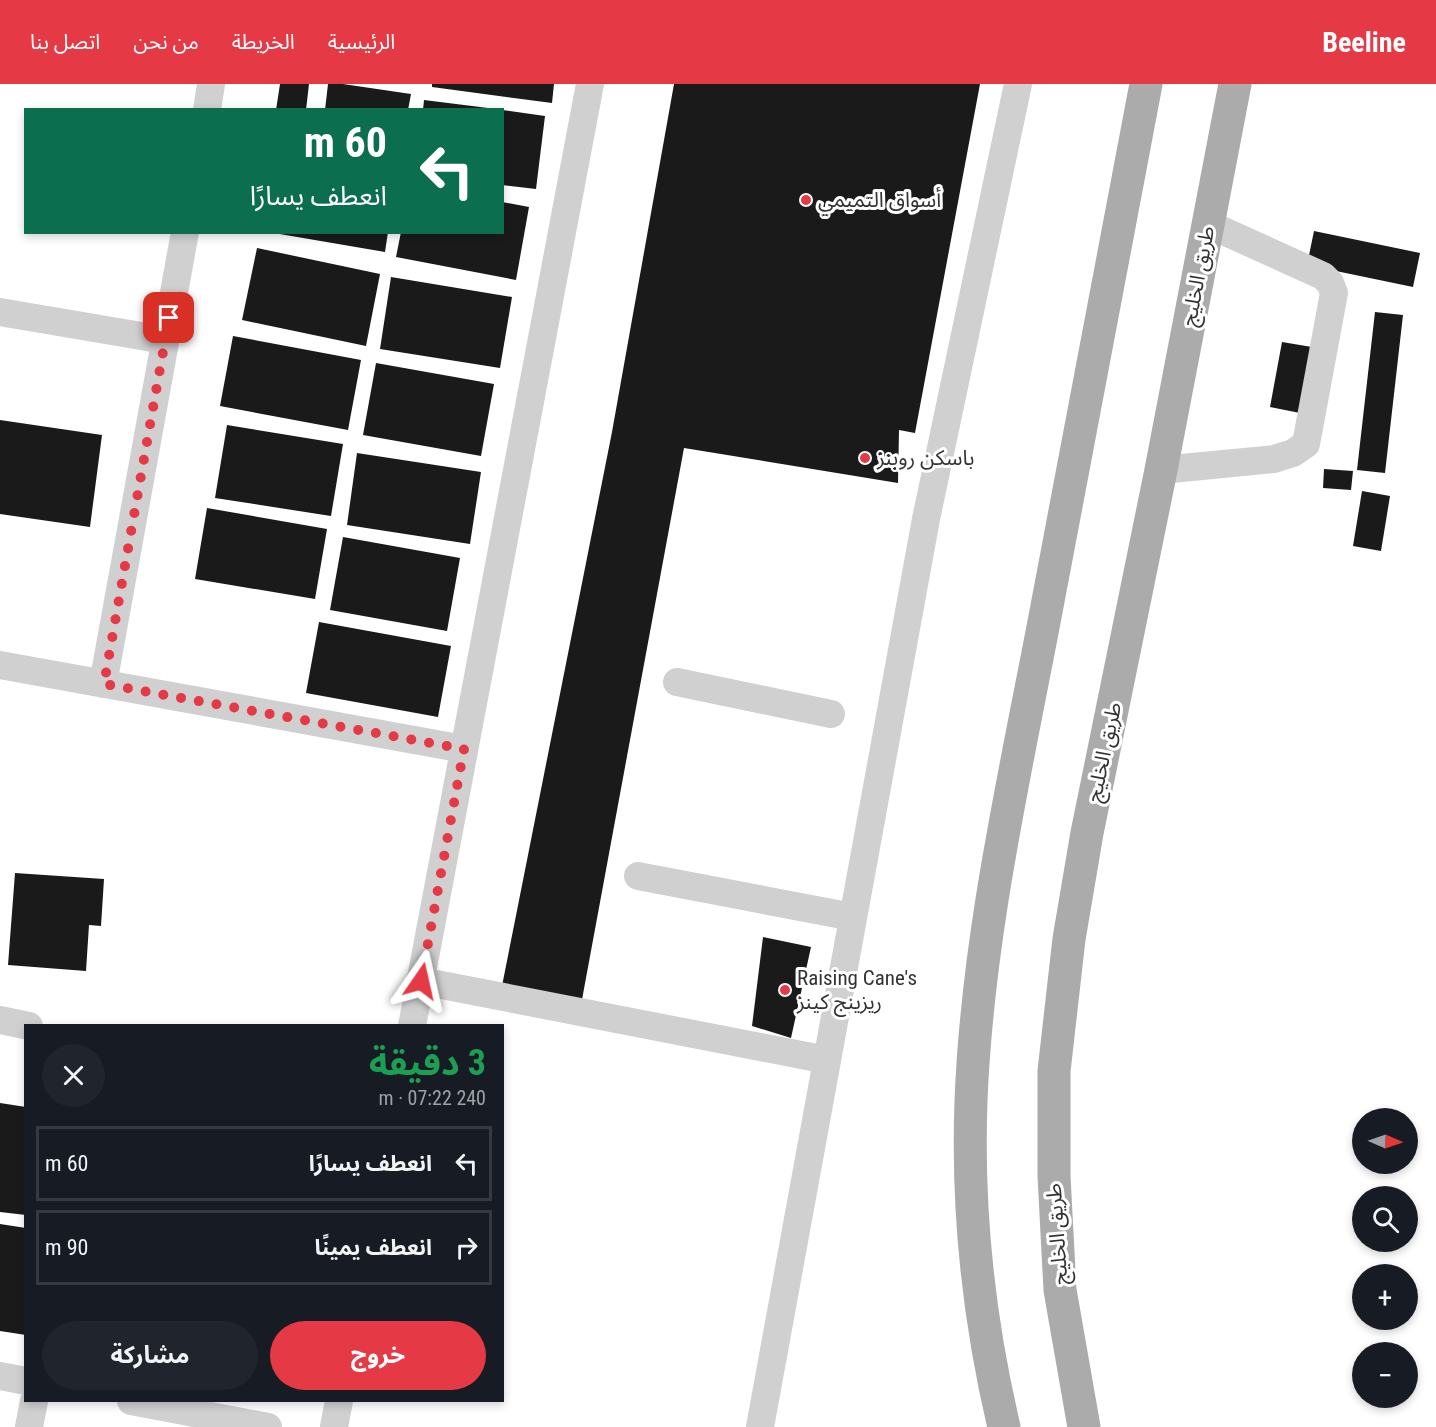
<!DOCTYPE html>
<html lang="ar">
<head>
<meta charset="utf-8">
<style>
	:root { --surface:#171b24; --page:#20242c; --text:#f1f3f6; --muted:#9ea1a6; --line:#363941; --accent:#e63946 }
	body { margin:0; font-family:"Roboto Condensed","Noto Sans Arabic",sans-serif; background:var(--page); color:var(--text); direction:rtl; height:100vh; display:flex; flex-direction:column; font-size:22px; white-space:nowrap }
	* { box-sizing:border-box; margin:0 }
	p { font-size:20px; color:var(--muted) }
	.icon { flex:none; width:33px; height:33px; fill:none; stroke:currentColor; stroke-width:2; stroke-linecap:round; stroke-linejoin:round }
	.map { position:relative; flex:1; overflow:hidden; direction:ltr }
	.panel { position:absolute; left:24px; top:940px; width:480px; height:378px; display:flex; flex-direction:column; background:var(--surface); border-radius:0px; box-shadow:0 3px 9px #0003; direction:rtl }
	.panel>* { flex:none }
	.top-card { position:absolute; left:24px; top:24px; width:480px; height:126px; border-radius:0px; box-shadow:0 3px 9px #0003; direction:rtl; background:#0b6e4f; color:#fff; overflow:hidden }
	.needle { width:39px; rotate:92deg }
	.controls { position:absolute; left:1352px; top:1024px; display:grid; gap:12px }
	.controls a { display:grid; place-items:center; width:66px; height:66px; border-radius:50%; background:var(--surface); box-shadow:0 3px 9px #0003; font-size:30px }
	.pin { position:absolute; display:grid; place-items:center; width:51px; height:51px; color:#fff; margin:-26px; border-radius:12px; box-shadow:0 3px 9px #0006 }
	.me { position:absolute; width:66px; margin:-33px; rotate:11deg; stroke-linejoin:round; filter:drop-shadow(0 0 4px #0008) }
	.turn { display:flex; align-items:center; gap:21px; height:126px; padding:0 18px; font-size:27px }
	.turn .icon { width:78px; height:78px; stroke-width:2.5 }
	.turn b { display:block; font-size:42px; line-height:51px }
	.round { display:grid; place-items:center; flex:none; width:63px; height:63px; border-radius:32px; background:var(--page) }
	.summary { display:flex; align-items:center; justify-content:space-between; height:102px; padding:0 18px }
	h1 { font-size:36px; font-weight:700; line-height:45px; color:#1e9e55 }
	.action { display:flex; gap:12px; margin-top:auto; padding:12px 18px }
	.action a { flex:1; height:69px; border-radius:36px; background:var(--accent); color:#fff; font-size:24px; font-weight:700; line-height:69px; text-align:center }
	.action a+a { background:var(--page); color:var(--text) }
	ul { padding:0; list-style:none }
	li { display:flex; align-items:center; gap:18px; height:75px; margin:0 12px 9px; padding:0 6px; border:3px solid var(--line); border-radius:0px }
	li div { flex:1 }
	li b { display:block; font-size:22px }
	li em { font-style:normal }
	header { display:flex; align-items:center; gap:36px; box-sizing:border-box; height:84px; padding:0 30px; background:var(--accent); color:#fff }
	header strong { font-size:28px }
	nav { display:flex; gap:33px; margin-inline-start:auto; font-size:21px }
	.map>svg:first-child { display:block }
	.building { fill:#1a1a1a }
	.lines { fill:none; stroke-linecap:round; stroke-linejoin:round }
	.minor { stroke:#d0d0d0; stroke-width:28 }
	.major { stroke:#ababab; stroke-width:33 }
	.route { stroke:#e63946; stroke-width:10; stroke-dasharray:0 18 }
	.poi-dot { fill:#e63946; stroke:#fff; stroke-width:2 }
	.labels { text-anchor:middle; dominant-baseline:central; stroke-width:6; stroke-linejoin:round; paint-order:stroke }
	.poi-label { font-size:21px; fill:#333; stroke:#fff; text-anchor:start }
	.street-label { font-size:21px; fill:#333; stroke:#fff }
</style>
</head>
<body>
<header>
<strong>Beeline</strong>
<nav><a>الرئيسية</a><a>الخريطة</a><a>من نحن</a><a>اتصل بنا</a></nav>
</header>
<div class="map">
<svg width="1436" height="1343" viewBox="0 0 1436 1343">
	<rect width="100%" height="100%" fill="#fff"/>
	<path class="building" d="M280,0H309L306,26H276Z
		M328,0H343L411,10L408,26H325Z
		M432,0H554L552,19L432,3Z
		M674,0H980L915,349L899,346L898,399L684,364L581,921L502,902L612,348Z
		M424,16L488,24V26H423Z
		M502,26L545,32L536,105L502,101Z
		M502,118L529,123L516,196L396,173L401,148H502Z
		M1314,147L1420,169L1413,203L1307,181Z
		M268,148H388L385,168Z
		M257,164L380,190L366,262L242,236Z
		M391,193L512,213L500,284L380,265Z
		M1375,228L1403,231L1385,389L1357,386Z
		M233,252L361,276L348,346L220,322Z
		M1282,258L1312,263L1300,329L1270,323Z
		M376,279L494,300L481,372L363,351Z
		M0,336L102,351L90,443L0,430Z
		M227,341L343,360L331,432L215,414Z
		M357,369L481,388L470,460L347,441Z
		M1324,385L1353,387L1351,406L1323,404Z
		M1362,407L1390,412L1381,467L1353,462Z
		M207,424L327,445L315,515L195,495Z
		M343,453L460,474L447,547L330,526Z
		M319,538L451,562L438,633L306,609Z
		M15,789L104,795L101,842L89,841L86,887L8,881Z
		M763,853L811,863L791,954L752,942Z
		M0,1019L26,1023V1131L0,1128Z
		M0,1140L26,1144V1251L0,1247Z"/>
	<g class="lines">
		<path class="minor" d="M207,26L211,0
			M0,228L165,256
			M1161,386L1274,375L1293,369L1306,360L1334,209L1330,199L1323,192L1208,140
			M0,581L464,665
			M677,598L831,630
			M103,600L185,148
			M638,792L853,833
			M421,897L827,976
			M0,936L29,942
			M412,942L590,0
			M0,1292L26,1297
			M131,1317L268,1343
			M29,1343L34,1317
			M334,1343L339,1317
			M760,1343L926,435L1018,0"/>
		<path class="major" d="M1004,1343C979,1237 967,1126 971,1017C977,857 1014,695 1044,538C1078,358 1112,179 1146,0
			M1084,1343L1060,1206L1054,1092V987L1069,855L1087,749L1161,386L1235,0"/>
	</g>
	<g class="lines">
		<path class="route" d="M169,234L104,600L464,665L421,897"/>
	</g>
	<g class="poi-dot">
		<circle cx="806" cy="116" r="6"/>
		<circle cx="865" cy="374" r="6"/>
		<circle cx="785" cy="906" r="6"/>
	</g>
	<g class="labels">
		<g class="poi-label">
			<text x="818" y="116">أسواق التميمي</text>
			<text x="877" y="374">باسكن روبنز</text>
			<text x="797" y="894">Raising Cane's<tspan x="797" dy="24">ريزينج كينز</tspan></text>
		</g>
		<g class="street-label">
			<text transform="translate(1198 192) rotate(-79)">طريق الخليج</text>
			<text transform="translate(1104 668) rotate(-78)">طريق الخليج</text>
			<text transform="translate(1057 1150) rotate(-94)">طريق الخليج</text>
		</g>
	</g>
</svg>
<div class="controls">
<a><svg class="needle" viewBox="-14 -14 28 28"><path d="M0-13l5 13h-10z" fill="#e53935"/><path d="M0 13l5-13h-10z" fill="#9ea1a6"/></svg></a>
<a><svg class="icon" aria-label="search" viewBox="0 0 24 24"><circle cx="10" cy="10" r="6"/><path d="M15 15l6 6"/></svg></a>
<a>+</a>
<a>−</a>
</div>
<div class="pin" style="left:169px;top:234px;background:#d93025"><svg class="icon" aria-label="arrive" viewBox="0 0 24 24"><path d="M6 21V4h12l-3 4 3 4H6"/></svg></div>
<svg class="me" style="left:421px;top:897px" viewBox="-20 -20 40 40"><path d="M0-17L14 15 0 8-14 15z" fill="#e63946" stroke="#fff" stroke-width="4"/></svg>
<div class="top-card">
<div class="turn"><svg class="icon" aria-label="left" viewBox="0 0 24 24"><path d="M17 20v-9H6M10 6l-5 5 5 5"/></svg><div><b>60 m</b>انعطف يسارًا</div></div>
</div>
<section class="panel">
<div class="summary"><div><h1>3 دقيقة</h1><p>240 m · 07:22</p></div><a class="round"><svg class="icon" aria-label="close" viewBox="0 0 24 24"><path d="M6 6l12 12M18 6L6 18"/></svg></a></div>
<ul>
<li><svg class="icon" aria-label="left" viewBox="0 0 24 24"><path d="M17 20v-9H6M10 6l-5 5 5 5"/></svg><div><b>انعطف يسارًا</b></div><em>60 m</em></li>
<li><svg class="icon" aria-label="right" viewBox="0 0 24 24"><path d="M7 20v-9h11M14 6l5 5-5 5"/></svg><div><b>انعطف يمينًا</b></div><em>90 m</em></li>
</ul>
<div class="action"><a>خروج</a><a>مشاركة</a></div>
</section>
</div>
</body>
</html>
